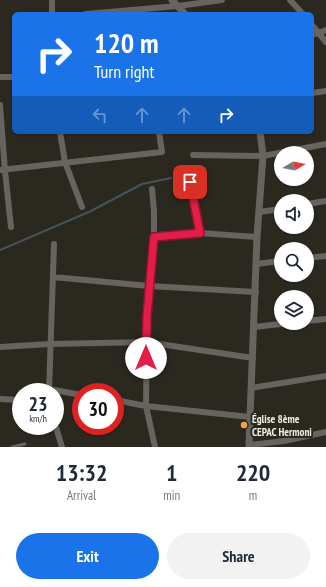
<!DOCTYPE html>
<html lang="en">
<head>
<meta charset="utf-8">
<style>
	:root { --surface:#fff; --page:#f2f2f3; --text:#1f2937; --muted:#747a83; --accent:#1a73e8 }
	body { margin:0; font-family:"PT Sans Narrow",sans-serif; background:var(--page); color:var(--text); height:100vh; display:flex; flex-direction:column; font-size:15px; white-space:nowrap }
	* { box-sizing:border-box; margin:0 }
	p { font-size:13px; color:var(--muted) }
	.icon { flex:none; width:22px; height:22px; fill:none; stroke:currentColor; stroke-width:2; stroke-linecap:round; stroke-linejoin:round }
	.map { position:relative; height:447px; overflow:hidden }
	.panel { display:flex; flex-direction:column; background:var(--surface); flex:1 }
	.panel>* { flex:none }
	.top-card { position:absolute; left:12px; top:12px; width:302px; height:122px; border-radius:6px; box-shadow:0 1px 3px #0004; background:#1a73e8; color:#fff; overflow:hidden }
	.needle { width:26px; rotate:80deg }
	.buttons { position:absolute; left:274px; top:146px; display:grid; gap:8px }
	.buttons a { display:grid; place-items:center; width:40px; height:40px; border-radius:50%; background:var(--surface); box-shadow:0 1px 3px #0004; font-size:20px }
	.speed { position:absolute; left:12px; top:383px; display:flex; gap:8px; font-size:20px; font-weight:700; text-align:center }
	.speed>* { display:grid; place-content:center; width:52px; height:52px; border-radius:50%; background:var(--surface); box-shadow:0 1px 3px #0004; line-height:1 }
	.speed small { font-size:10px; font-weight:400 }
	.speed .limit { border:6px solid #d22; background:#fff; color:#111 }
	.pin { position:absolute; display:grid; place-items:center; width:34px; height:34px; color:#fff; margin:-17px; border-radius:8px; box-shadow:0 2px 6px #0006 }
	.me { position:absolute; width:44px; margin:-22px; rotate:0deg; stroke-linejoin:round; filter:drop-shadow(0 0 3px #0008) }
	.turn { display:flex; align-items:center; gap:14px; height:84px; padding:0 16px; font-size:18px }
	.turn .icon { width:52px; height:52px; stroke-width:2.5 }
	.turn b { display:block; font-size:28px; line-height:34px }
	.lanes { display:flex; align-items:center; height:38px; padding:0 16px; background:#0003; justify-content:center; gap:20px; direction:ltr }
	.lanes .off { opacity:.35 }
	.eta { display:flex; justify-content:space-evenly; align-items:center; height:68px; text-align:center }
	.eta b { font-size:24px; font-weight:700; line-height:28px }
	.button { display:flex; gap:8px; margin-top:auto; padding:8px 16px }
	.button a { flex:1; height:46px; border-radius:24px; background:var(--accent); color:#fff; font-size:16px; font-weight:700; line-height:46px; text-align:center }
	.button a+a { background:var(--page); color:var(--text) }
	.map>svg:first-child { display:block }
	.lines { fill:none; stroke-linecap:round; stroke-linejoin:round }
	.stream { stroke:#47535b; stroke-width:2 }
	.service { stroke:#67635f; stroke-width:3 }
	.minor { stroke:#67635f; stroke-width:6 }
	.tertiary { stroke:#67635f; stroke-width:7 }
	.route-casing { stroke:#92132f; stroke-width:10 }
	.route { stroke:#e11d48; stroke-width:7 }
	.poi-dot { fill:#f6a246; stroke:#2b291f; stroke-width:1.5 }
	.labels { text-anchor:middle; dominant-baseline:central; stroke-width:4; stroke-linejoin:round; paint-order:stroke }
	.poi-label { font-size:11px; font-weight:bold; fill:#edece5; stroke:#2b291f; text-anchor:start }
</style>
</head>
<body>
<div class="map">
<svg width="326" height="447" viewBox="0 0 326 447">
	<rect width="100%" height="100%" fill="#2b291f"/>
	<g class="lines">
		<path class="stream" d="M0,250L91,211L142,184L171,178"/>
		<path class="service" d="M12,447L25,444"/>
		<path class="minor" d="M52,0V14
			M290,0L303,14
			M86,14L178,6L222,0
			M312,25L326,42
			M312,35L326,30
			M0,77H14
			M312,93L326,91
			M0,105L5,171L11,227
			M60,132L65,162L82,207
			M193,155L263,156L326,144
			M0,170L162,152L159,132
			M190,182L200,233
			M152,189L154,211V237L147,316L146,406L155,447
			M307,204L326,201
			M259,212L281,209
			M154,237L200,233L257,237
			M307,258L326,256
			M256,264L281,261
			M53,277L149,286L256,292
			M307,321L326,319
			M254,327L289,323
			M0,347L50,344L146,342L253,358
			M251,388L326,376
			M49,389L81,395
			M49,392L54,244
			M0,399L21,400
			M115,400L146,406L250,417
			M55,424L62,447
			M249,445L284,441L326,432"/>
		<path class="tertiary" d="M172,0L185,14
			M249,447L250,417L257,237L263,156L260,132"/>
	</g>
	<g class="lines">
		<defs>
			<path id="route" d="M146,358L147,316L154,237L200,233L190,182"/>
		</defs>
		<use href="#route" class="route-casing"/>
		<use href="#route" class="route"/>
	</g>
	<circle class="poi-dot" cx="244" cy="425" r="4"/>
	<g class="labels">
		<g class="poi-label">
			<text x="252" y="419">Église 8ème<tspan x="252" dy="13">CEPAC Hermoni</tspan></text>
		</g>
	</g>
</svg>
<div class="buttons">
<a><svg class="needle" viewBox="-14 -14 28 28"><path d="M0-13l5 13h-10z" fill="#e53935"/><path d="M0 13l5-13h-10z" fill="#747a83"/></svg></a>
<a><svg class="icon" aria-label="sound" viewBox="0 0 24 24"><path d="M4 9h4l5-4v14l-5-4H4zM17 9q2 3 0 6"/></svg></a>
<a><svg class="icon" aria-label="search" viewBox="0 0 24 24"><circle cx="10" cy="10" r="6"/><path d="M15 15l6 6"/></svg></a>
<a><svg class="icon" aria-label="layers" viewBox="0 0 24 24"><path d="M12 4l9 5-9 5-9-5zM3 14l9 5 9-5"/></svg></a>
</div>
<div class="speed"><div>23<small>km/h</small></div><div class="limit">30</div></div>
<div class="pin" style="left:190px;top:182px;background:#d93025"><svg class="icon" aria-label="arrive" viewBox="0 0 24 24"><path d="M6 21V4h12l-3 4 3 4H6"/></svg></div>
<svg class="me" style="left:146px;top:358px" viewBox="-20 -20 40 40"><circle r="19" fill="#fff"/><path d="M0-13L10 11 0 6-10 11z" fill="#e11d48"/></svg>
<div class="top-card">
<div class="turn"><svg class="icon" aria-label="right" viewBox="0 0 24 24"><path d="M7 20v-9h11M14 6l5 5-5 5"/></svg><div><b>120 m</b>Turn right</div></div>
<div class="lanes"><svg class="icon off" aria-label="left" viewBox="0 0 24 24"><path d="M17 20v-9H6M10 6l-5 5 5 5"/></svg><svg class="icon off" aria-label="ahead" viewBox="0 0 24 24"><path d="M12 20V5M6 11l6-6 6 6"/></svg><svg class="icon off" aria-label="ahead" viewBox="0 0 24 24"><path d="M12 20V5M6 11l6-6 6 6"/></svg><svg class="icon" aria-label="right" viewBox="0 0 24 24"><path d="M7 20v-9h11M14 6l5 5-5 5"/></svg></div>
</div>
</div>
<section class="panel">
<div class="eta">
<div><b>13:32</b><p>Arrival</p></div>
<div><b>1</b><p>min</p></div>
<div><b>220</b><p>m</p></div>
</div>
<div class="button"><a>Exit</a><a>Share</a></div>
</section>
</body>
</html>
